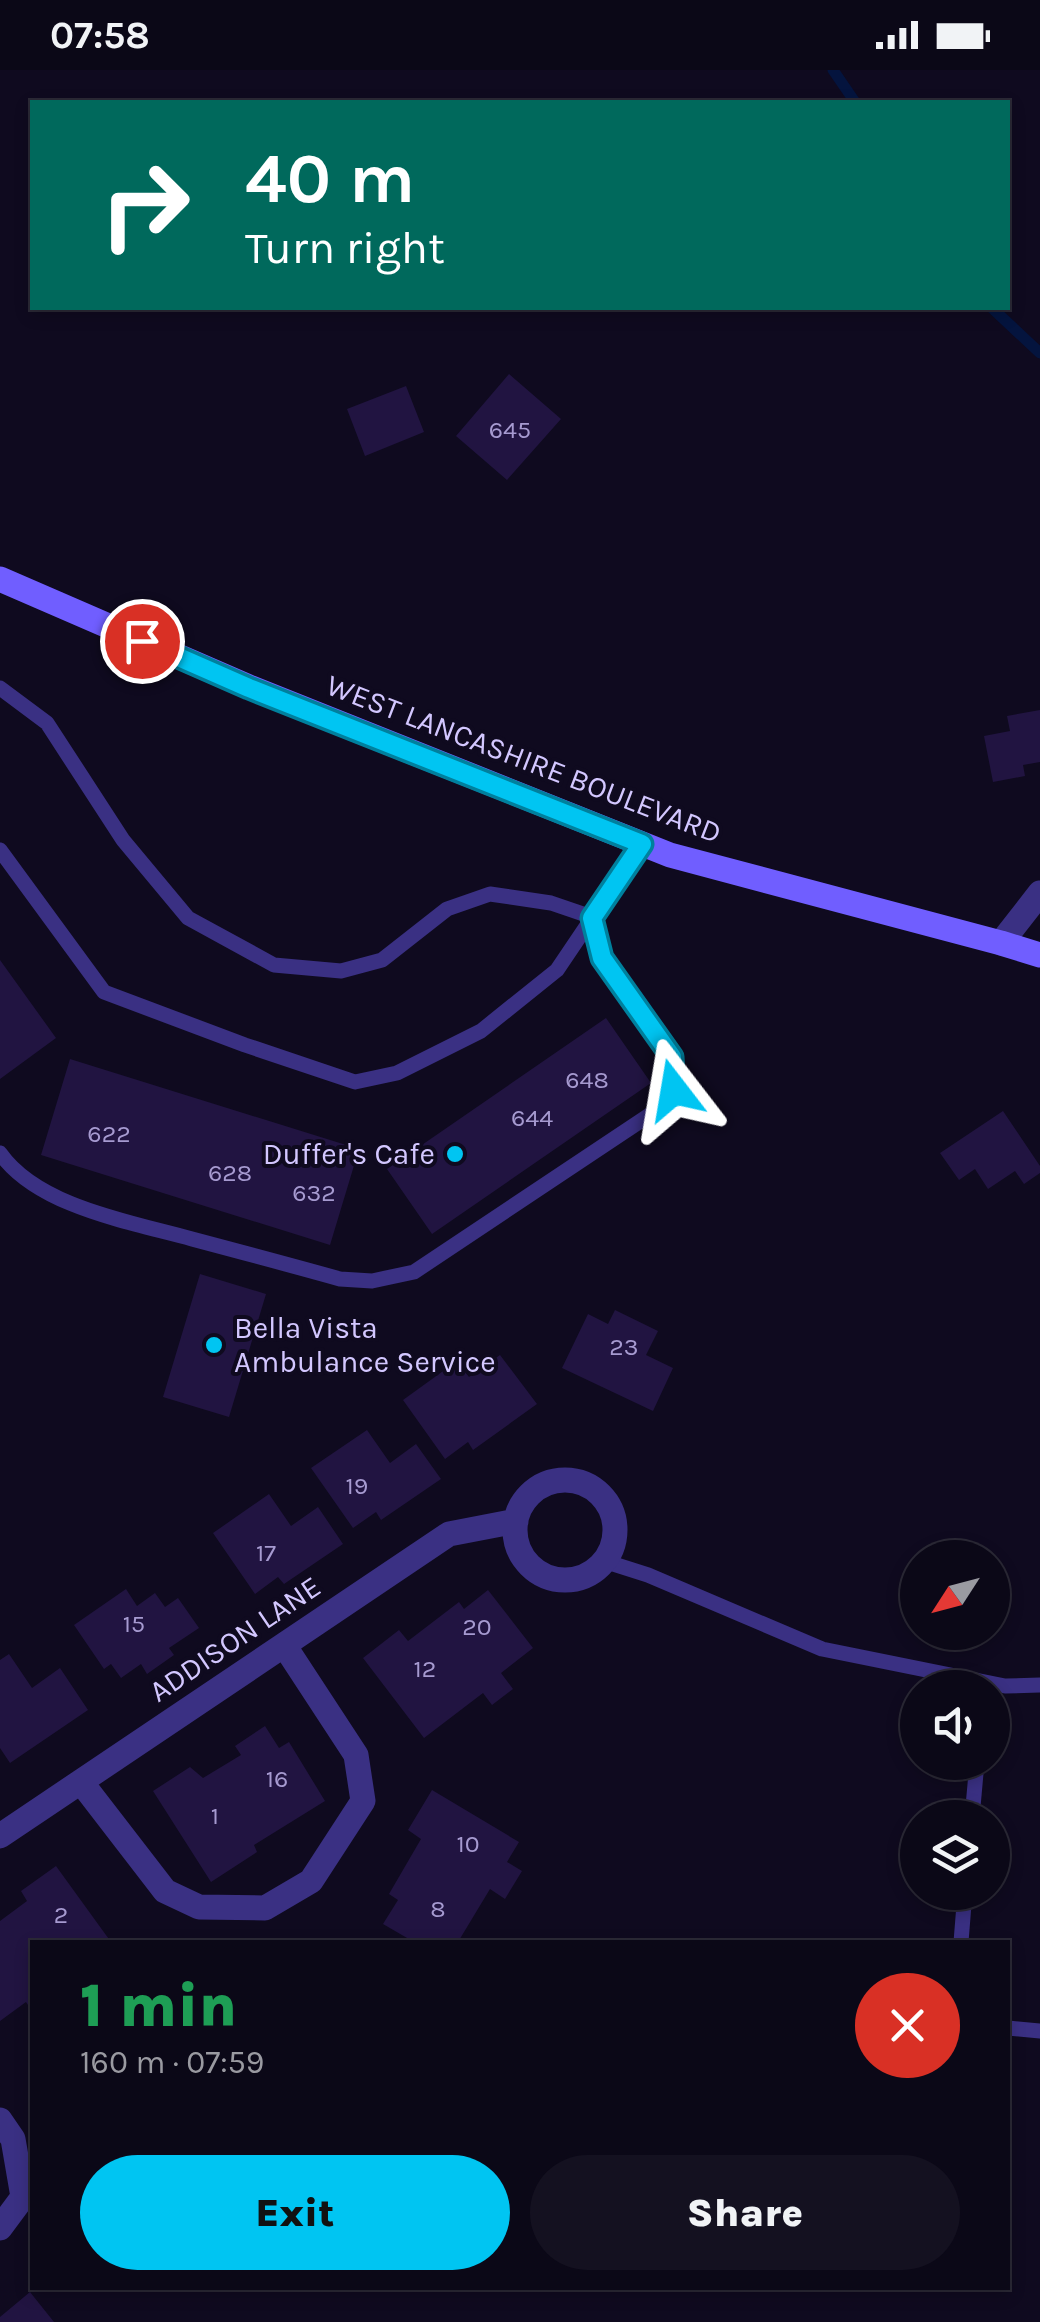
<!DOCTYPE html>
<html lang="en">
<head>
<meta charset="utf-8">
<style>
	:root { --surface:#0b0817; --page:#141120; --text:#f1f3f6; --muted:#9a9aa1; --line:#2b2936; --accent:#00c5f2 }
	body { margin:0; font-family:Karla,sans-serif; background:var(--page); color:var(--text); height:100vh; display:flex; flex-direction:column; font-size:38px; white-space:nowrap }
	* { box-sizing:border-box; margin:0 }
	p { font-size:32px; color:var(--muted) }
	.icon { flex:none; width:55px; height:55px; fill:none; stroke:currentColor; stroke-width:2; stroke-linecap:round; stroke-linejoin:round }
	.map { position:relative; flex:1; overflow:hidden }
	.details { position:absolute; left:30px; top:1870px; width:980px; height:350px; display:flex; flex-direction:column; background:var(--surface); border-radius:0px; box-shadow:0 5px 15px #0003,0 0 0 2px var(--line) }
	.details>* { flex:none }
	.banner { position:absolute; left:30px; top:30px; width:980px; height:210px; border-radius:0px; box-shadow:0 5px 15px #0003,0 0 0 2px var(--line); background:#00695c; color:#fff; overflow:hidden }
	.needle { width:65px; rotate:234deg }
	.controls { position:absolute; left:900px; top:1470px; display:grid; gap:20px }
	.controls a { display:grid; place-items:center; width:110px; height:110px; border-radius:50%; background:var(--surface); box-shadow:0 5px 15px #0003,0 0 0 2px var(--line); font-size:50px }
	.pin { position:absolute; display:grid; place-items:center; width:85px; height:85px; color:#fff; margin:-42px; border:5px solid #fff; border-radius:50%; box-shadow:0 2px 10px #0007 }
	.me { position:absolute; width:110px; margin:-55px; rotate:346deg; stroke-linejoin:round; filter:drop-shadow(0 0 8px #0008) }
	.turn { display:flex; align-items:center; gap:35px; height:210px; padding:0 50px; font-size:45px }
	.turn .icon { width:130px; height:130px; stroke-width:2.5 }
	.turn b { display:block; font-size:70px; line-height:85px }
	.round { display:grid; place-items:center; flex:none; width:105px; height:105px; border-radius:52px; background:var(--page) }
	.head { display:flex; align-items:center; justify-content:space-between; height:170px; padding:0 50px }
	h1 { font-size:60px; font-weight:800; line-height:75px; color:#1e9e55 }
	.primary-button { display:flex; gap:20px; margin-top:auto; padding:20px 50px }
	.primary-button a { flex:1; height:115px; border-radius:60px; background:var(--accent); color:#111; font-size:40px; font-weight:800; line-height:115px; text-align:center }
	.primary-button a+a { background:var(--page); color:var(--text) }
	.status { display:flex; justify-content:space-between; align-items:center; height:70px; padding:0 50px; background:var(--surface); direction:ltr }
	.status svg { height:28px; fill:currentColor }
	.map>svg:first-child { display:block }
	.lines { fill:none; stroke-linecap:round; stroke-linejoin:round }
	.stream { stroke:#04143e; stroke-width:11 }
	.building { fill:#211441 }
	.lane { stroke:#3a3083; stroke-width:15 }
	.street { stroke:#3a3083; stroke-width:25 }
	.secondary { stroke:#705eff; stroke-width:25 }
	.route-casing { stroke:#00809d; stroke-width:25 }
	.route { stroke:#00c5f2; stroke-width:18 }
	.poi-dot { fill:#00c5f2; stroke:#0f0a1f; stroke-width:4 }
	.labels { text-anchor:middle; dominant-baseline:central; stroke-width:8; stroke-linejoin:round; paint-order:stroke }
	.number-label { font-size:25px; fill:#a69ad0 }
	.street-label { font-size:30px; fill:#d3c7ff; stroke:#0f0a1f }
	.poi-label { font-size:30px; fill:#d3c7ff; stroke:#0f0a1f; text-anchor:end }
</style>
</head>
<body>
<div class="status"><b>07:58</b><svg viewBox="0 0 49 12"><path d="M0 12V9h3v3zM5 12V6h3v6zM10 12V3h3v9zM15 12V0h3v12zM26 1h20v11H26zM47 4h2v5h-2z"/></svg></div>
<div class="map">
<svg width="1040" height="2252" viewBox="0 0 1040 2252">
	<rect width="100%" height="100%" fill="#0f0a1f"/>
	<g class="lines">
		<path class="stream" d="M833,0L855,32
			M992,238L1040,283"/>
	</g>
	<path class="building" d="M509,304L561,349L507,410L456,366Z
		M406,316L424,362L365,386L347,339Z
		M1040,640V692L1023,695L1025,706L993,712L984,666L1010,661L1007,646Z
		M0,890L56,968L0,1009Z
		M606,948L651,1013L432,1164L387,1099Z
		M70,989L359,1079L330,1175L41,1085Z
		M1003,1041L1040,1096V1103L1024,1114L1015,1101L988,1119L975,1099L959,1110L940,1083Z
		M200,1204L266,1224L229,1347L163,1327Z
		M615,1240L658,1261L646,1285L673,1298L653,1341L562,1298L588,1244L608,1254Z
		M500,1285L537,1334L473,1380L468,1372L445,1389L403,1330L457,1291L469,1307Z
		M367,1360L390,1393L416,1374L441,1409L381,1450L376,1442L353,1458L311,1398Z
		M269,1424L291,1456L318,1437L343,1474L284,1514L278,1507L255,1524L213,1463Z
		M126,1519L137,1536L155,1523L165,1537L178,1528L199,1558L169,1578L174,1585L147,1604L141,1594L121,1608L111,1594L104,1599L74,1555Z
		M488,1520L533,1578L501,1603L513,1619L492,1635L483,1623L424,1668L363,1588L399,1560L408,1571L459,1532L464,1539Z
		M9,1584L32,1618L60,1598L88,1640L10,1693L0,1678V1590Z
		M265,1656L279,1678L289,1672L325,1731L254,1775L257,1782L211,1812L153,1721L190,1697L203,1708L241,1685L235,1676Z
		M432,1720L519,1772L507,1792L522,1801L505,1829L490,1819L458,1872H414L383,1854L398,1830L389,1824L421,1769L408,1760Z
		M56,1796L111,1872H32V1941L26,1932L0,1951V1851L27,1831L21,1821Z
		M30,2222L54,2252H0V2247Z"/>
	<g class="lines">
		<path class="lane" d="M0,618L47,653L123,770L188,848L274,895L341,901L382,890L447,839L490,824L551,833L592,847L602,887L673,987L674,1020L660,1038L414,1202L372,1211L340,1209C290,1195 241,1182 192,1169C131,1152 38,1137 0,1083
			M0,780L104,922L245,975L355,1012L397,1003L481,961L557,900L642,774
			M604,1491L648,1505L822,1579L1005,1616L1040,1615
			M972,1748L977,1692
			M961,1872L965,1822
			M1008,1958L1040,1961"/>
		<path class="street" d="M1001,873L1040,823
			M515 1460a50 50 0 1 1 100 0a50 50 0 1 1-100 0Z
			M81,1712L165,1821L199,1837L265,1838L311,1811L363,1731L356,1685L284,1575
			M0,1766L449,1464L516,1451
			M0,2050L13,2069L23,2127L0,2158"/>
		<path class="secondary" d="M0,509L249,617L670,785L1001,873L1040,885"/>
	</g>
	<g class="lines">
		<defs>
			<path id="route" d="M142,571L249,618L642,774L592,848L602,888L672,987L674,1020"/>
		</defs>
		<use href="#route" class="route-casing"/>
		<use href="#route" class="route"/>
	</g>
	<g class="poi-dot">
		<circle cx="455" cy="1084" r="10"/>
		<circle cx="214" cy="1275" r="10"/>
	</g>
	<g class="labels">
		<g class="number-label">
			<text x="510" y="359">645</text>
			<text x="587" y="1009">648</text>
			<text x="532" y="1047">644</text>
			<text x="109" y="1063">622</text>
			<text x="230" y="1102">628</text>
			<text x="314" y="1122">632</text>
			<text x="624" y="1276">23</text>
			<text x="357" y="1415">19</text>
			<text x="266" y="1482">17</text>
			<text x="134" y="1553">15</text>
			<text x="477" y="1556">20</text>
			<text x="425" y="1598">12</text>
			<text x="277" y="1708">16</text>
			<text x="215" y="1745">1</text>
			<text x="468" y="1773">10</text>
			<text x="438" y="1838">8</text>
			<text x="61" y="1844">2</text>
		</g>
		<g class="street-label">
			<text transform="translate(524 689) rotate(21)">WEST LANCASHIRE BOULEVARD</text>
			<text transform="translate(235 1569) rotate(-34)">ADDISON LANE</text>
		</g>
		<g class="poi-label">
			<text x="435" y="1084">Duffer's Cafe</text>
			<text x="234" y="1258" text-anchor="start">Bella Vista<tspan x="234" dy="34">Ambulance Service</tspan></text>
		</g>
	</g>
</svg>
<div class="controls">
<a><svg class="needle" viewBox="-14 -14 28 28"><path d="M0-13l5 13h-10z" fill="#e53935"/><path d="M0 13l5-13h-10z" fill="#9a9aa1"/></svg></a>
<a><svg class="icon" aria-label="sound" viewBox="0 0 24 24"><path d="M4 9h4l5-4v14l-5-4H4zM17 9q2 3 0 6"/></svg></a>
<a><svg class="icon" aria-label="layers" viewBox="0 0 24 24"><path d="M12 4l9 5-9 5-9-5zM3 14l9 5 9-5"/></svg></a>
</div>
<div class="pin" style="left:142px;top:571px;background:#d93025"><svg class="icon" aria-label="arrive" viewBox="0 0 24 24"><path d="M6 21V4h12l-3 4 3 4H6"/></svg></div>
<svg class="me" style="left:674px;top:1020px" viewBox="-20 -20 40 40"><path d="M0-17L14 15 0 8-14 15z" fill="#00c5f2" stroke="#fff" stroke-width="4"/></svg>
<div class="banner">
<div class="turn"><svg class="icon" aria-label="right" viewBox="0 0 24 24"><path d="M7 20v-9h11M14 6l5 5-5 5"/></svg><div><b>40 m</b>Turn right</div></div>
</div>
<section class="details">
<div class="head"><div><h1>1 min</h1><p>160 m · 07:59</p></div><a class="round" style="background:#d93025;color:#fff"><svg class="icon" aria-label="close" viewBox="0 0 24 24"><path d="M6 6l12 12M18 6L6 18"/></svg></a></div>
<div class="primary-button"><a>Exit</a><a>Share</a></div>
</section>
</div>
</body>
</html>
